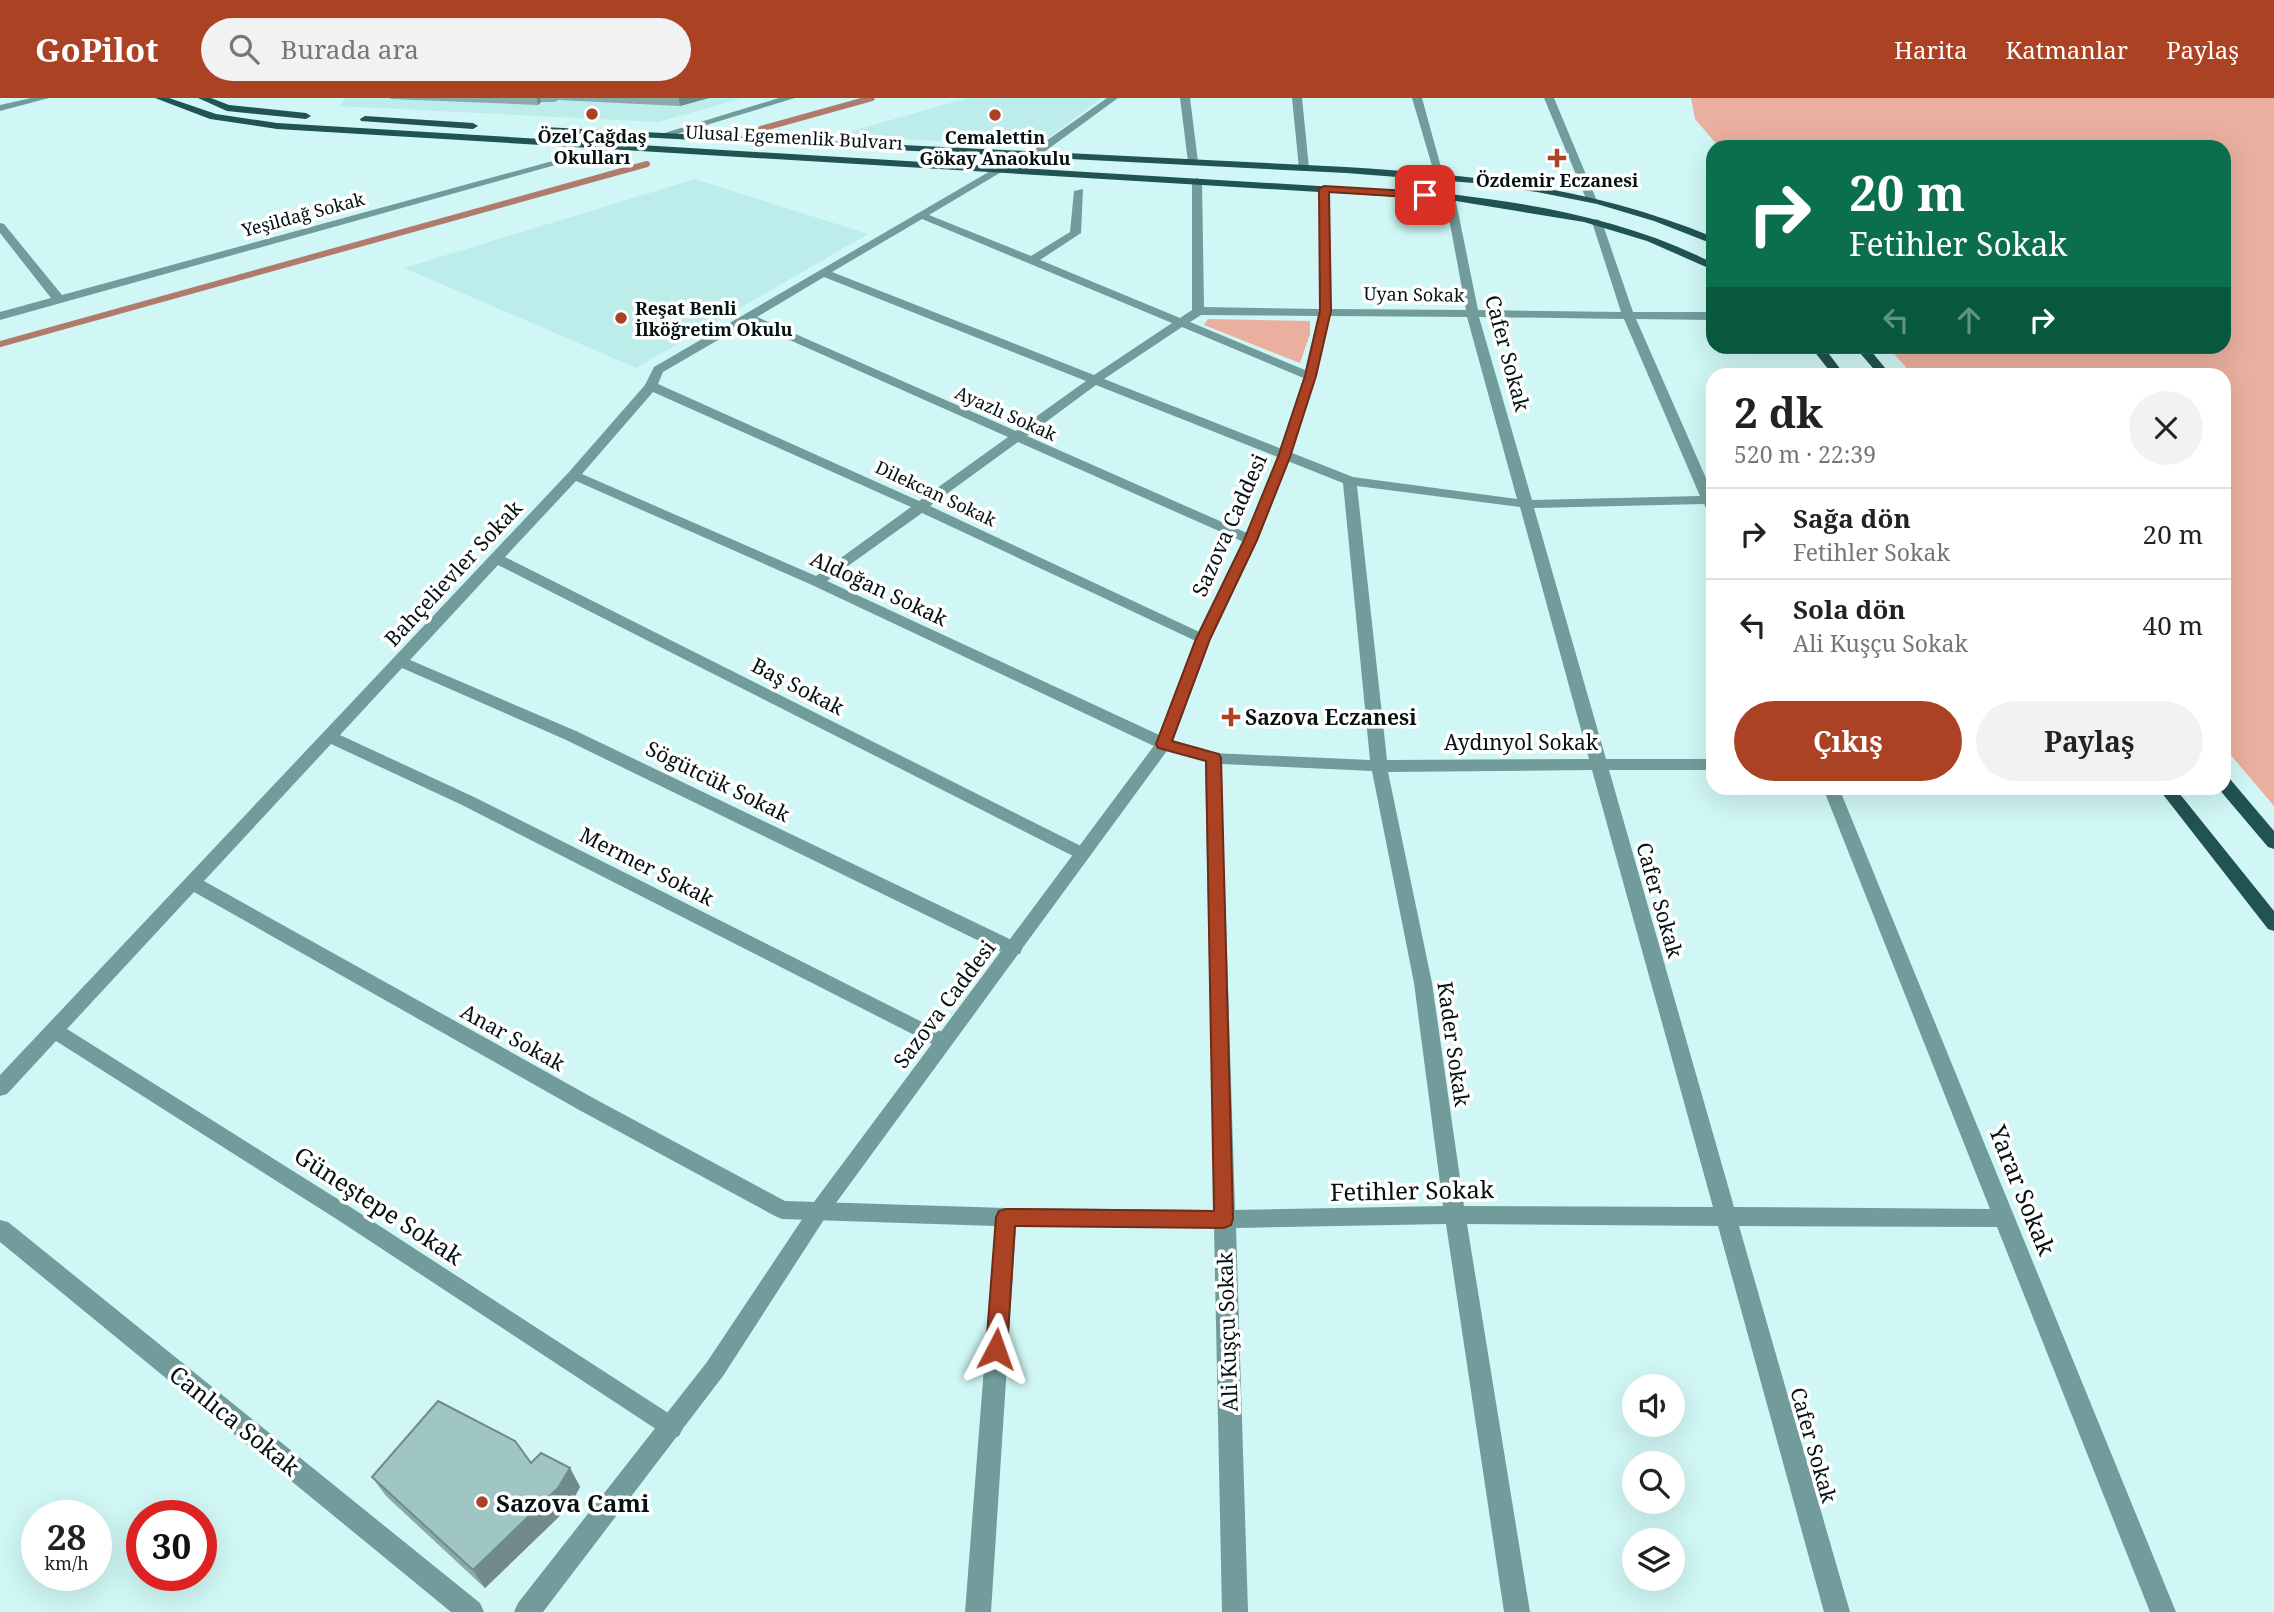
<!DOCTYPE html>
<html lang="tr">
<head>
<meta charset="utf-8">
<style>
	:root { --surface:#fff; --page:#f2f2f2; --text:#222; --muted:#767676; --line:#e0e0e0; --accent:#ab4224 }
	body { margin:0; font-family:"Noto Serif",serif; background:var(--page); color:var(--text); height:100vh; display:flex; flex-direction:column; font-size:26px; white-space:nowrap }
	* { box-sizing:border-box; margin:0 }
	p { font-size:23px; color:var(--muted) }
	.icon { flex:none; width:38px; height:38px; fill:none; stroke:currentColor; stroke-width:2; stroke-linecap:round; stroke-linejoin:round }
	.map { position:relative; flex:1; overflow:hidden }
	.drawer { position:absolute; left:1706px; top:270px; width:525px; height:427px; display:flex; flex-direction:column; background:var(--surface); border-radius:21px; box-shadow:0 7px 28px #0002 }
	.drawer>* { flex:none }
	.top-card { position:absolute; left:1706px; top:42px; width:525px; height:214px; border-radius:21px; box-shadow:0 7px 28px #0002; background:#0b6e4f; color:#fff; overflow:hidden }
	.buttons { position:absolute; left:1622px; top:1276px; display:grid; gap:14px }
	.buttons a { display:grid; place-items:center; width:63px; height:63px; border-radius:50%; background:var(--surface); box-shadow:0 7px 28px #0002; font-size:35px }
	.speed { position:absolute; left:21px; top:1402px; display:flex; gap:14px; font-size:35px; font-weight:700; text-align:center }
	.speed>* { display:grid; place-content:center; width:91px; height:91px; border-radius:50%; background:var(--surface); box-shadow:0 7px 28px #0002; line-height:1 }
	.speed small { font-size:18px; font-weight:400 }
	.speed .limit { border:10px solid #d22; background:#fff; color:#111 }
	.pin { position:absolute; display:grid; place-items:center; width:60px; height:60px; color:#fff; margin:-30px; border-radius:14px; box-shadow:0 4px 10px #0006 }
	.me { position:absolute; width:77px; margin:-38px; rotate:4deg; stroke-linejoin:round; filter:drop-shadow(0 0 5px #0008) }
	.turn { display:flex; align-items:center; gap:24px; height:147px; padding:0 28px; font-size:32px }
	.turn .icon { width:91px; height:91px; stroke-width:2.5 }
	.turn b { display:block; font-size:49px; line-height:60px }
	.lanes { display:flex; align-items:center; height:66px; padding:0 28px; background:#0003; justify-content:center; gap:35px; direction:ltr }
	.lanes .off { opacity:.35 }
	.round { display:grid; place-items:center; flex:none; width:74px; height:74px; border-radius:37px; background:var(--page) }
	.overview { display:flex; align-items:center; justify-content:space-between; height:119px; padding:0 28px }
	h1 { font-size:42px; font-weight:700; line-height:52px }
	.primary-button { display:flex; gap:14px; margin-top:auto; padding:14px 28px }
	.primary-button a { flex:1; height:80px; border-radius:42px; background:var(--accent); color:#fff; font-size:28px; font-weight:700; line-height:80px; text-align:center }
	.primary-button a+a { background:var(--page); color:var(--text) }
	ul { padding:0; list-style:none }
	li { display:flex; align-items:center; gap:21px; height:91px; padding:0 28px; border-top:2px solid var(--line) }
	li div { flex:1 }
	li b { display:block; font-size:26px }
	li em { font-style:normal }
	header { display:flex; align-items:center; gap:42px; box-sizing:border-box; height:98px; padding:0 35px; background:var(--accent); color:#fff }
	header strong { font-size:33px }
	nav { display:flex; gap:38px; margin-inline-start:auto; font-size:24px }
	.search { width:490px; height:63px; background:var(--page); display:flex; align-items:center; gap:18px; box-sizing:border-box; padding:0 24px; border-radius:38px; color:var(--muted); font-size:26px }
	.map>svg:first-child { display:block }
	.built { fill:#bcedeb }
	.green { fill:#eaaf9e }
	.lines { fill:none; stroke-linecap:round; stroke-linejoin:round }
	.stream { stroke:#b17b6b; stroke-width:6 }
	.minor { fill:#719c9b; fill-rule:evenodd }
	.tertiary { fill:#719c9b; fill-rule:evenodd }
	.primary { fill:#215352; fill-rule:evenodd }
	.wall { fill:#8aaaa9 }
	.shaded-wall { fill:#708b89 }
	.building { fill:#a0c6c4; stroke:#708b89; stroke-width:2 }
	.route { fill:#ab4224; stroke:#6f2b17; stroke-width:2 }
	.poi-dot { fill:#ab4224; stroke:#fff; stroke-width:2.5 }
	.labels { text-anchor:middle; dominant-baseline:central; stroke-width:7; stroke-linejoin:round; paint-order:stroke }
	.far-poi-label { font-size:18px; font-weight:bold; fill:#051212; stroke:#fff }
	.far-street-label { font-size:18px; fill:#051212; stroke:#fff }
	.street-label { font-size:21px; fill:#051212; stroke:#fff }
	.poi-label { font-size:21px; font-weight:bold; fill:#051212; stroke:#fff; text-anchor:start }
	.near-street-label { font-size:24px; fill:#051212; stroke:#fff }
	.near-poi-label { font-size:24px; font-weight:bold; fill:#051212; stroke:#fff; text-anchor:start }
</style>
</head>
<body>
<header>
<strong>GoPilot</strong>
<div class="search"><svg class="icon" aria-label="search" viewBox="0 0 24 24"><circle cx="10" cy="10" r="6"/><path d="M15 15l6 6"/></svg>Burada ara</div>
<nav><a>Harita</a><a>Katmanlar</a><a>Paylaş</a></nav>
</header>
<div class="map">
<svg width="2274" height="1514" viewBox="0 0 2274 1514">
	<rect width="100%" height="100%" fill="#d0f7f5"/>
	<path class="built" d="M346,0H743L658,24L339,8Z
		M968,0H1102L1036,49L855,38L852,33Z
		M695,81L868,136L636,270L404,170Z"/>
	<path class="green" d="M1691,0H2274V708L2224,649V276H1912L1888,249L2224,248V49H1719L1695,21Z
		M1208,221L1310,223V236L1300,265L1204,227Z"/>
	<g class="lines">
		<path class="stream" d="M761,31L872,0
			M0,246L647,66"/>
		<path class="minor" d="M31,0H49L0,13V7Z
			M1107,0H1118L1040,57H1032V53Z
			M1180,0H1190L1198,64L1193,67L1188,64Z
			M1292,0H1302L1309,70L1304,73L1299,70Z
			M1412,0H1422L1444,80L1435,78Z
			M1544,0H1554L1597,103L1596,105L1587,103Z
			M611,47L620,49L0,222V214L51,200L0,135V125L4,126L62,197Z
			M999,68L1004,71L1003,73L929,117L1031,158L1070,134L1074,93L1083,91L1081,135L1040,162L1180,220L1192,212V83L1197,80L1202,83L1204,209L1319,211V91L1324,88L1329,91L1331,211L1466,212L1445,99L1450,96L1455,99L1478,212L1621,214L1592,124L1597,121L1602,124L1633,214H1713V222L1636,221L1713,396V415L1708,414L1704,406L1534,410L1606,661H1713V672H1609L1734,1109L1990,1111L1823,690H1839L2176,1514H2150L1997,1129L1739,1128L1850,1514H1824L1718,1128L1467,1126L1530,1514H1504L1446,1126L1236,1130L1248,1514H1222L1214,1130L1016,1128L991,1514H965L995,1128L782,1121L775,1118L581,1013L194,794L67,931L352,1110L679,1322L683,1330L679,1338L671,1341L338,1122L56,943L7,996L0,998V977L569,374L645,287L654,269ZM922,121L1172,225L1094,277L832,174ZM824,179L1086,283L1016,333L757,219ZM1201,217L1318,218L1305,272L1190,224ZM1330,218L1467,219L1517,401L1353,379L1104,281L1182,229L1306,281H1314ZM1479,219L1624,221L1700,398L1532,402ZM749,224L1008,339L919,403L658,286L663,274ZM1096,287L1343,385L1370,662L1213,655L1170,642L827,483L922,415L1198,544H1208L1211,541L1208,538L930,408L1018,344L1246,445H1256V439L1027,338ZM653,294L911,409L816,478L582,376ZM576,383L812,487L1158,650L1205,663L1214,1112L1006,1110L785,1103L595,1001L204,783L331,646L462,707L936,948L943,951L950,948L953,943L950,938L474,699L340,637L402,570L564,641L1006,856H1020L1022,851L1020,846L576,633L410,562L498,467L1075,759H1087L1090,755L1087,751L505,459ZM1357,388L1520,409L1589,661L1387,662ZM1221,666L1372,673L1414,885L1443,1108L1235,1112ZM1592,672L1713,1109L1464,1108L1432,885L1388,674Z
			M0,1122L8,1124L480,1505L484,1514H451L0,1144Z"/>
		<path class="tertiary" d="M779,0H795L667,39L658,37Z
			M1310,274L1316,278L1291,359L1258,442L1211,541L1172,646L825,1120L723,1278L543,1514H514L518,1505L707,1264L811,1108L1156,645L1195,541L1244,442L1277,359L1304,278Z"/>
		<path class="primary" d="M155,0H169L216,16L277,25L1450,96C1542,107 1630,123 1713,165V172L1647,143L1584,124L1450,102L277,31L210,21Z
			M198,0H211L229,7L306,15L311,18L306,21L227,13Z
			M365,18L473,25L478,28L473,31L361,23L360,21Z
			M543,29L1346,69C1476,77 1591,89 1713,139V146L1654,123L1597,106L1537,94L1474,85L1346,75L539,34V30Z
			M1810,248H1823L1844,276H1832Z
			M1854,248H1867L1890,276H1878Z
			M2224,679L2230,681L2274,733V751L2268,749L2218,690H2224Z
			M2158,690H2175L2274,813V833L2268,831Z"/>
	</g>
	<path class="wall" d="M390,0H709L680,8L558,2L555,4H541L538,7L391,1Z
		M531,1365L570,1370L580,1389L569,1409L485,1490L386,1398L372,1379Z"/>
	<path class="shaded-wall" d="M537,0H540L541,4L538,7Z
		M679,0H709L680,8Z
		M570,1370L580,1389L569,1409L485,1490L473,1472Z"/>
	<path class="building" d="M438,1303L515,1343L531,1365L541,1355L570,1370L558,1390L473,1472L372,1379Z"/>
	<path class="route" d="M1324,88L1425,94L1430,97L1425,100L1329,94L1331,213L1316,278L1290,359L1257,442L1210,541L1172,643L1219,656L1221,660L1233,1121L1231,1127L1224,1130L1015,1128L1007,1251L1004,1258L996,1260L989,1258L986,1251L996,1119L999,1113L1006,1111L1214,1113L1206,663L1158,650L1156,646L1196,541L1244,442L1278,359L1305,278L1320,213L1319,91Z"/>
	<g class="poi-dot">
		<circle cx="592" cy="16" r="7"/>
		<circle cx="995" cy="17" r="7"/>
		<path d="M1553.5 49.5h7v7h7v7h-7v7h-7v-7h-7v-7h7z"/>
		<circle cx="621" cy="220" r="7"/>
		<path d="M1227.5 608.5h7v7h7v7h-7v7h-7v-7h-7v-7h7z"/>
		<circle cx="482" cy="1404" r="7"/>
	</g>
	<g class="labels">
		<g class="far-poi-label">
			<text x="592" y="38">Özel Çağdaş<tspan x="592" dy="21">Okulları</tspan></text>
			<text x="995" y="39">Cemalettin<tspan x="995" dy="21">Gökay Anaokulu</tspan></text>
			<text x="1557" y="82">Özdemir Eczanesi</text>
			<text x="635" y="210" text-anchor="start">Reşat Benli<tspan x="635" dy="21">İlköğretim Okulu</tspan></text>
		</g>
		<g class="far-street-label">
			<text transform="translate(794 39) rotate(3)">Ulusal Egemenlik Bulvarı</text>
			<text transform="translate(303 116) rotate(-15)">Yeşildağ Sokak</text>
			<text transform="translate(1414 196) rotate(1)">Uyan Sokak</text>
			<text transform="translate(1006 315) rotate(24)">Ayazlı Sokak</text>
			<text transform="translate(936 395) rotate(25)">Dilekcan Sokak</text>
		</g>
		<g class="street-label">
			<text transform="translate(1508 255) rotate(75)">Cafer Sokak</text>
			<text transform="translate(1229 427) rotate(-66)">Sazova Caddesi</text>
			<text transform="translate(453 475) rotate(-47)">Bahçelievler Sokak</text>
			<text transform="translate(879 490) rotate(25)">Aldoğan Sokak</text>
			<text transform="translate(798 588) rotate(27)">Baş Sokak</text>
			<text x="1521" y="644">Aydınyol Sokak</text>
			<text transform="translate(718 683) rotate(26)">Sögütcük Sokak</text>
			<text transform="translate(647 768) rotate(27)">Mermer Sokak</text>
			<text transform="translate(1660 802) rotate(74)">Cafer Sokak</text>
			<text transform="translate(944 906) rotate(-53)">Sazova Caddesi</text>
			<text transform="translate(513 939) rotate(29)">Anar Sokak</text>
			<text transform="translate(1454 946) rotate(82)">Kader Sokak</text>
			<text transform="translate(1227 1234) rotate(-92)">Ali Kuşçu Sokak</text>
			<text transform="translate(1814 1347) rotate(74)">Cafer Sokak</text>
		</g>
		<g class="poi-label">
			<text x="1245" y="619">Sazova Eczanesi</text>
		</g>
		<g class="near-street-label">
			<text transform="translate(1412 1092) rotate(-1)">Fetihler Sokak</text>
			<text transform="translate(2023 1092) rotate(68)">Yarar Sokak</text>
			<text transform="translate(379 1107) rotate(33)">Güneştepe Sokak</text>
			<text transform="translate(235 1322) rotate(39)">Canlıca Sokak</text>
		</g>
		<g class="near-poi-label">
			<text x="496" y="1404">Sazova Cami</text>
		</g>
	</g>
</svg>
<div class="buttons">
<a><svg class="icon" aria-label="sound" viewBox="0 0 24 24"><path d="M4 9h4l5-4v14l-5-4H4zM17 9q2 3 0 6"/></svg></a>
<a><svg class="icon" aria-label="search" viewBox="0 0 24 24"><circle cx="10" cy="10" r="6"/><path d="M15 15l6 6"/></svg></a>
<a><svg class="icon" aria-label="layers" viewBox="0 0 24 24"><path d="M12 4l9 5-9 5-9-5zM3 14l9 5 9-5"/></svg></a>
</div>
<div class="speed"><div>28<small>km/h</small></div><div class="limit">30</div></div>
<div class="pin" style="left:1425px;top:97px;background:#d93025"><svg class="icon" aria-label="arrive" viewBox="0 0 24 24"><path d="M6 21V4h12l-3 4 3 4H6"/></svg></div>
<svg class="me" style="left:996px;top:1251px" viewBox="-20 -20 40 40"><path d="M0-17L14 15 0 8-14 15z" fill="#ab4224" stroke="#fff" stroke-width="4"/></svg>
<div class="top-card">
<div class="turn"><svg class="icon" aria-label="right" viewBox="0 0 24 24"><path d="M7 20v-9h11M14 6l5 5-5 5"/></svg><div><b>20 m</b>Fetihler Sokak</div></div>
<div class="lanes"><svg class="icon off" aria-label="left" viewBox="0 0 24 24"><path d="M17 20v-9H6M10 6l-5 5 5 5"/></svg><svg class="icon off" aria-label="ahead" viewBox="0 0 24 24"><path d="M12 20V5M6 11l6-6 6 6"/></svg><svg class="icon" aria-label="right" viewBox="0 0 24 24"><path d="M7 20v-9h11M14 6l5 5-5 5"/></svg></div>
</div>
<section class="drawer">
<div class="overview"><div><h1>2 dk</h1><p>520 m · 22:39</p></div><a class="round"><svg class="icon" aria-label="close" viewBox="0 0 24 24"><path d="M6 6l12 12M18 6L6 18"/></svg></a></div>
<ul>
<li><svg class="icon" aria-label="right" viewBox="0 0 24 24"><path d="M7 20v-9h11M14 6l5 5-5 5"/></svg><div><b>Sağa dön</b><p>Fetihler Sokak</p></div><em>20 m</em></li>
<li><svg class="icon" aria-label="left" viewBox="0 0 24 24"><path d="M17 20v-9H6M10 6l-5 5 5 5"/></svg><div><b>Sola dön</b><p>Ali Kuşçu Sokak</p></div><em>40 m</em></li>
</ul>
<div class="primary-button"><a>Çıkış</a><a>Paylaş</a></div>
</section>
</div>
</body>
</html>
